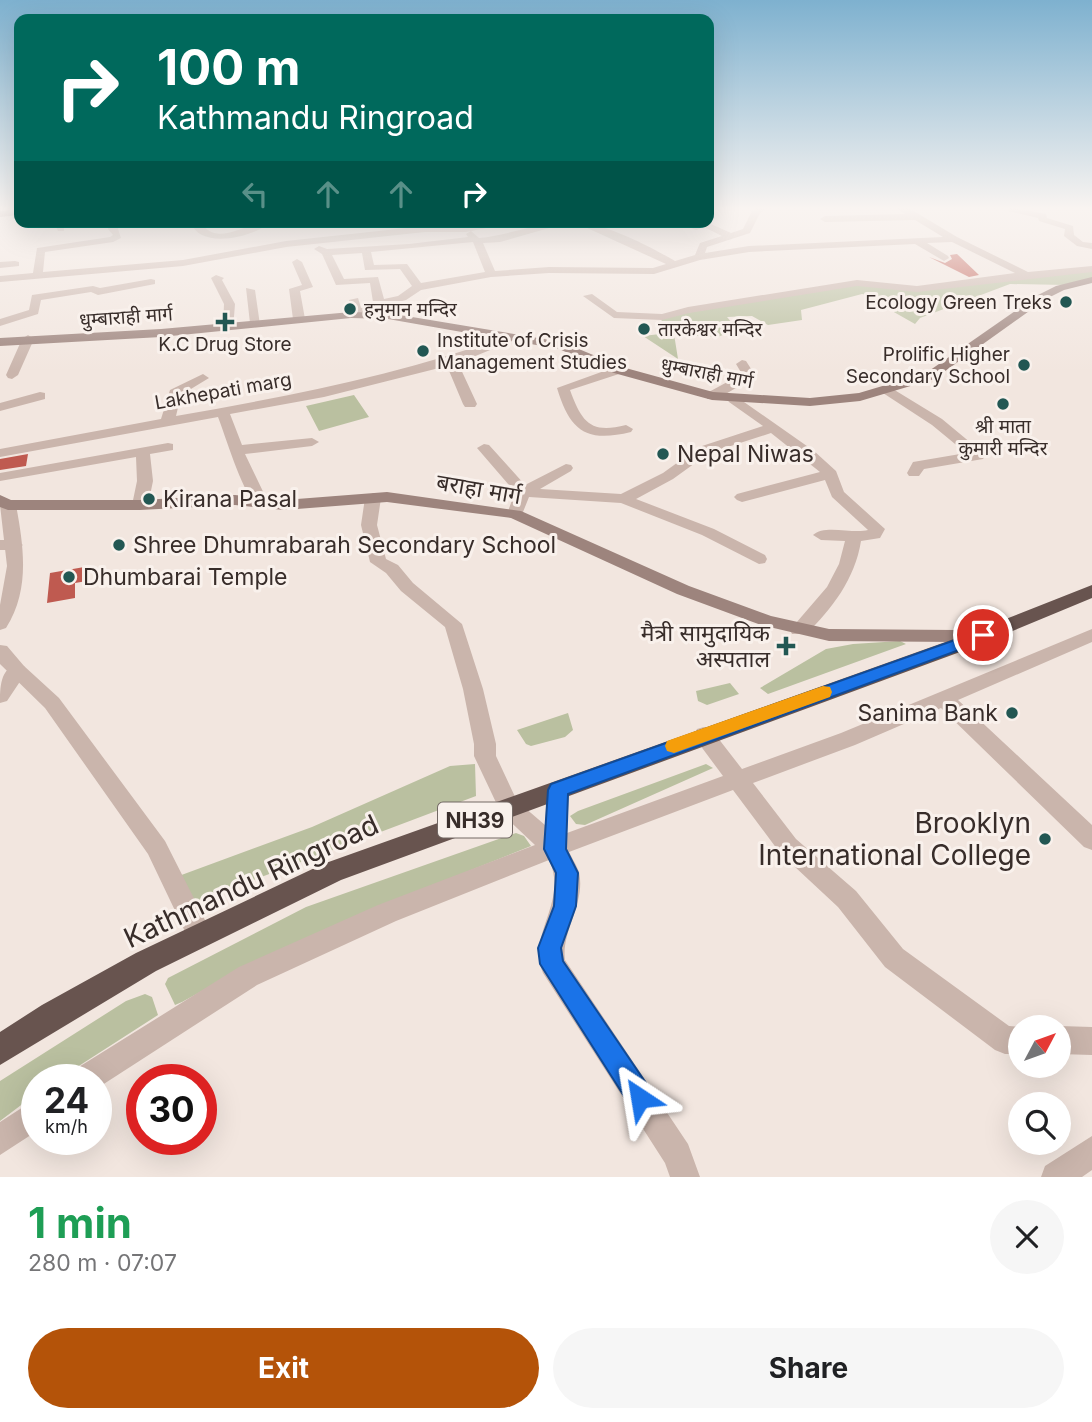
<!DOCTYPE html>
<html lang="en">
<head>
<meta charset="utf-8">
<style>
	:root { --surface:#fff; --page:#f6f6f6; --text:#202124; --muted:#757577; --accent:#b45309 }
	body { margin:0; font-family:Inter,"Noto Sans Devanagari",sans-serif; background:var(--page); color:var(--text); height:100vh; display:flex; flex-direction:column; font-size:26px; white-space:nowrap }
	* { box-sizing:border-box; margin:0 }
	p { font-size:23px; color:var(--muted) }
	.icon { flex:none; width:38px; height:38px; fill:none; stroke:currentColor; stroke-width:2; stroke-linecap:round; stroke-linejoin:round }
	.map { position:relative; height:1177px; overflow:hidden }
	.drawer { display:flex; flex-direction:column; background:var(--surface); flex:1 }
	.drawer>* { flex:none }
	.hud { position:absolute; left:14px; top:14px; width:700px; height:214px; border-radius:14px; box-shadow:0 7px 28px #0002; background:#00695c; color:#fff; overflow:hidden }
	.needle { width:46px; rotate:49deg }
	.controls { position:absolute; left:1008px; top:1015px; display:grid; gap:14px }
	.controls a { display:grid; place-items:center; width:63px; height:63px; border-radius:50%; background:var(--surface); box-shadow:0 7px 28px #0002; font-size:35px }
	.speed { position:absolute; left:21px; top:1064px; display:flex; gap:14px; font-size:35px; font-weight:700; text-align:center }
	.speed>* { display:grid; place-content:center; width:91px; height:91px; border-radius:50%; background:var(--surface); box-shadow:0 7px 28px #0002; line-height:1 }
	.speed small { font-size:18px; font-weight:400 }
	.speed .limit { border:10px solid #d22; background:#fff; color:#111 }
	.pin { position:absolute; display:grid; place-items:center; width:60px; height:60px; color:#fff; margin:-30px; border:4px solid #fff; border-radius:50%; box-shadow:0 2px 7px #0007 }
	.me { position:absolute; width:77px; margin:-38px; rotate:327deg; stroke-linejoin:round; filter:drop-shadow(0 0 5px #0008) }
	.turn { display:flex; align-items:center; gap:24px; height:147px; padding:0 28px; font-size:32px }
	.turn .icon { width:91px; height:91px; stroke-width:2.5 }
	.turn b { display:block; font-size:49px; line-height:60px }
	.lanes { display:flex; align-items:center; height:66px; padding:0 28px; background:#0003; justify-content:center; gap:35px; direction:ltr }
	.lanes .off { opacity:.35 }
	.round { display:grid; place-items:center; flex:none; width:74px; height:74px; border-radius:37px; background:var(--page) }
	.headline { display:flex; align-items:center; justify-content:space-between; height:119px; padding:0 28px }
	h1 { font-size:42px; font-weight:700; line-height:52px; color:#1e9e55 }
	.button { display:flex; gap:14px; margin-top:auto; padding:14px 28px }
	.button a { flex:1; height:80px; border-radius:42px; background:var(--accent); color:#fff; font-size:28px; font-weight:700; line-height:80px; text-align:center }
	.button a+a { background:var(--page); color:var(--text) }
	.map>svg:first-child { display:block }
	.green { fill:#bac0a0 }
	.building { fill:#bf5a50 }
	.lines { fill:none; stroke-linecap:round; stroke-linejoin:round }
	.minor { fill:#cab5ac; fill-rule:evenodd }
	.tertiary { fill:#cab5ac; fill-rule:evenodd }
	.secondary { fill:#9d847d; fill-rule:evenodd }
	.trunk { fill:#68544f; fill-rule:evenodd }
	.route { fill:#1a73e8; stroke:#114b97; stroke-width:2 }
	.slow { fill:#f59e0b }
	.poi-dot { fill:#225753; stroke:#f9f1ec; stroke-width:2.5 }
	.labels { text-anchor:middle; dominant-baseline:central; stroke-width:6; stroke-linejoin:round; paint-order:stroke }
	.far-poi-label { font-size:19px; fill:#382d2a; stroke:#f9f1ec; text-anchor:start }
	.far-street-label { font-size:19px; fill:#382d2a; stroke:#f9f1ec }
	.shield { fill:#f9f1ec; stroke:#726864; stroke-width:2 }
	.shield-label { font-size:21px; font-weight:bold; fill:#382d2a }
	.poi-label { font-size:23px; fill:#382d2a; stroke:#f9f1ec; text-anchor:start }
	.street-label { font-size:23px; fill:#382d2a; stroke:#f9f1ec }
	.near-poi-label { font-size:28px; fill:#382d2a; stroke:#f9f1ec; text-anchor:end }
	.near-street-label { font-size:28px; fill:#382d2a; stroke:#f9f1ec }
</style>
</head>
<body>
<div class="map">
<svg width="1092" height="1177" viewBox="0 0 1092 1177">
	<rect width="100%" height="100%" fill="#f2e6df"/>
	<path class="green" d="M1092,269V278L1066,285L1010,284L920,318L915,324L885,307L898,300L862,294L801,310L802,320L768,325L752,316L727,317L738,330L717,337L674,334L678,359L643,336L660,334L662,317L864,283L917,289Z
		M354,395L369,417L319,431L306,406Z
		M900,641L906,644L768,694L760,688L826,649L853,644Z
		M730,683L739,694L707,705L698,701L696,691Z
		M568,713L573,730L565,737L531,746L526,744L517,730Z
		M475,764L476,796L195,902L176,877L312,827L450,766Z
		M706,764L713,768L585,825L576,824L570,816L578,811Z
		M516,833L524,836L531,846L369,911L251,964L182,1002L175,1005L165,984L168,978L306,907Z
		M145,994L152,997L158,1015L57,1080H37V1093L0,1121V1081L126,1001Z"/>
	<path class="building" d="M957,254L979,275L969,277L929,257L945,263L952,259L950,255Z
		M28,454L26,466L0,470V459Z
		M90,566L87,581L75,583V598L47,603L50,573Z"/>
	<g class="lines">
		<path class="minor" d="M758,207H770L760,213L750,233L707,247L705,253L749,246L943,237L915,220L825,222L820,219L825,216L905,214L896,207H907L957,237L1028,272L1092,266V272L917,292L857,286L689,313L662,320L614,318L583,296L592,294L617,312L662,314L688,307L857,280L917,286L1015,273L952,242L927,243L948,256L949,258L944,261L915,244L749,252L700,260L654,274L549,273L491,277L421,290L406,300L383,306L357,318L351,315L349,300L358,298L361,308L373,302L370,283L336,285L322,254L314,249L319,246L327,249L409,244L468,237L466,234L471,231L479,238C510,235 539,222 570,222L500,242L483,243L495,271L549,267L653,268L666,264L574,222C603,222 649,246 675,261L695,255L700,243L722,236L704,227L696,230L677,222H709V220L711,224L731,233L743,229L752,211ZM473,242L485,272L421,283L407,264L374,265L371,252ZM362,253L365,270L400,269L412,286L398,296L384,299L378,277L344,279L332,255Z
			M1008,207L1046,214L1047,218L1073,226L1074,235L1083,242L1092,243V249L1077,246L1064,236L1065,229L1039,221L1038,218L1008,211Z
			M54,222H64V231H58Z
			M110,222H120L118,229L121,238L113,242L45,252L43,272L183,260L286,241L425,226L516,222L466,232H425L286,247L183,266L0,282V276L33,273L37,248L110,237L113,235L108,229Z
			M191,222H201C216,250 251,218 268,224C252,237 199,250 191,222Z
			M297,259L302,262L313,287L300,291L305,319L299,322L293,319L289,289L302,285L292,262Z
			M15,261L19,262V266L0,268V262Z
			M216,275L224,278L222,280L235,304L233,329L223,327L224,304L211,278Z
			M151,279L155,280V284L98,295L91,292L41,300L38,314L0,326V319L29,310L32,295L93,286L100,288Z
			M246,288L255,290L260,325L250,323Z
			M28,335L34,339L18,375L12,379L8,378L6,375L22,339Z
			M510,335L520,338L458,363L477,404L475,407H465L463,404L447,366L324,397L230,414L242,445L312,438L319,442L312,446L245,454L268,502L260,507C245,503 225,434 218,417L0,457V449L161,419L170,390L203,374L209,378L181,395L176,416C289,396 401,375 510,335Z
			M742,360L746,361L755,375L753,378L717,399H707V393L742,374L736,364Z
			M618,366L624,370L622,373L570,390C582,423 591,434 626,425L633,429L631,432C586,443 570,431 557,388Z
			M888,386L942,419L983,453L985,456L983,459L924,469L919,476H909L907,473L913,462L966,453L932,425L883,393L882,390Z
			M40,392L45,393V399L0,411V403Z
			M734,395L814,451L836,471L844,492L885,529L880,538L861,541C855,579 832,609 806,634H792L790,630L827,587L839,564L845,541L821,540L813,535C824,524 853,534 868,530L832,497L825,480L742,502L737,500L734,497L737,494L820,472L771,433L709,453L673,479L636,499L714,529L765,555L767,559L765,563L759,564L702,535L621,503L529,497L521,517H509L507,514L515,492L477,448L484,444L489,445L525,485L566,464L571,465L573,468L571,471L540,489L621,494L663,473L699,447L763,426L729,402L727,399Z
			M168,443L173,444V450L150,454L153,481L148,505L140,510L132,505L137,481L136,457L0,481V473Z
			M373,493L381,498L377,525L386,559L398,565L413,583L462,624L483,689L496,744V756L517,801L545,825L547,790L550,784L558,781L566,784L569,790L567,833L723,776L697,741L694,735L697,729L704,727L711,729L742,769L841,733L1092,629V642L958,700L1092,825V850L1084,847L941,708L855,745L753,783L796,839L856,891L903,949L1009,1026L1023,1027H1020V1054H1005L995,1050L885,967L838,907L780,853L733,790L569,852C572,858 577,866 579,872C586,903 561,931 565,960L688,1144L700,1177H670L665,1163L543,973C526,935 569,902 549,860L396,921L257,985L96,1089V1080H70L74,1070L239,967L378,905L535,845L501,813L474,756V744L463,689L445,627L401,591L386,573L370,562L361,525L365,498Z
			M0,540H15L23,545L15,550H0Z
			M17,664L24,666L27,671L7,701L0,703C0,688 0,669 17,664Z
			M1059,1026L1092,1027V1055L1059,1054V1027H1056Z
			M37,1098V1131L0,1155V1122Z
			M1092,1136V1170L1082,1177H1041L1045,1166Z"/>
		<path class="tertiary" d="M8,500L16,505C24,548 30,590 6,628L0,630V605L7,566L0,505Z
			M0,645L7,646L24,666L59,698L165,841L212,934L208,942L199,946L190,942L148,854L45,708L0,664Z"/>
		<path class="secondary" d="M19,209V215L0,217V211Z
			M1092,277V283L1064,290L1046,299L934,379L860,401L810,406L712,400L614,373L559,349L388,319L351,318L161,337L0,346V338L161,329L351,312L388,313L562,342L622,367L713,392L810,398L859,393L926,373L1038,295L1056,286Z
			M387,492L521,511L689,586L771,616L829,629L956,630L979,636L981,640L979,644L972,646L956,642L829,641L761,625L677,594L511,518L387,502L284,510L235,505L140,510H8L0,507V495L11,500H140L235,495L284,500Z"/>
		<path class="trunk" d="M1092,585V598L979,645L341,880L156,971L0,1065V1032L42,1005L136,953L323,864L965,635Z"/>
	</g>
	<linearGradient id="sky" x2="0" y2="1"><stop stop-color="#7eb1cf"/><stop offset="0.56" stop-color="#f9f4f1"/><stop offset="1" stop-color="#f9f4f1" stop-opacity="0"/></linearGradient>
	<rect width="1092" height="372" fill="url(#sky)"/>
	<path class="route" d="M983,630L992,635L989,639L568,794L566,849L578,873L576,906L561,948L563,961L650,1089L653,1098L650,1107L640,1111L631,1107L540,964L538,948L554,906L556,873L544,849L548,790L551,784Z"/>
	<path class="slow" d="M823,686L830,687L832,692L830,697L674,753L667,751L665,746L667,741Z"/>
	<g class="poi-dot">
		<circle cx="1066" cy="302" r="7"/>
		<circle cx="350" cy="309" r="7"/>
		<path d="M221.5 311.5h7v7h7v7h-7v7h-7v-7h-7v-7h7z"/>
		<circle cx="644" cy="329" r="7"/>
		<circle cx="423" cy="351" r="7"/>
		<circle cx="1024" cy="365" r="7"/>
		<circle cx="1003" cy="404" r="7"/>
		<circle cx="663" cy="454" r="7"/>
		<circle cx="149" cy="499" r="7"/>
		<circle cx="119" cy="545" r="7"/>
		<circle cx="69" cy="577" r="7"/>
		<path d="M782.5 635.5h7v7h7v7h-7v7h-7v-7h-7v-7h7z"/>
		<circle cx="1012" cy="713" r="7"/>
		<circle cx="1045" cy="839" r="7"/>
	</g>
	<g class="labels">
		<g class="far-poi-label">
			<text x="1052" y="302" text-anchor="end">Ecology Green Treks</text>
			<text x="364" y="309">हनुमान मन्दिर</text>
			<text x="658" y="329">तारकेश्वर मन्दिर</text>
			<text x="437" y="340">Institute of Crisis<tspan x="437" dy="22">Management Studies</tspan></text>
			<text x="225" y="344" text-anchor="middle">K.C Drug Store</text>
			<text x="1010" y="354" text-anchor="end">Prolific Higher<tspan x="1010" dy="22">Secondary School</tspan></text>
			<text x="1003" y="426" text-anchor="middle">श्री माता<tspan x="1003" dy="22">कुमारी मन्दिर</tspan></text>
		</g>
		<g class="far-street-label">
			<text transform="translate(126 317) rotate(-4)">धुम्बाराही मार्ग</text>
			<text transform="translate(707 373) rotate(11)">धुम्बाराही मार्ग</text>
			<text transform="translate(223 391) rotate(-10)">Lakhepati marg</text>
		</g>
		<rect class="shield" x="438" y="802.5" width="74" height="35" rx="5"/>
		<g class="shield-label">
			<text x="475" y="820">NH39</text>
		</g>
		<g class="poi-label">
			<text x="677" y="454">Nepal Niwas</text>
			<text x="163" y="499">Kirana Pasal</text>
			<text x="133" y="545">Shree Dhumrabarah Secondary School</text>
			<text x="83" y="577">Dhumbarai Temple</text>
			<text x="770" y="633" text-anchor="end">मैत्री सामुदायिक<tspan x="770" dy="26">अस्पताल</tspan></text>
			<text x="998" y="713" text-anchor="end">Sanima Bank</text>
		</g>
		<g class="street-label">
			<text transform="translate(479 489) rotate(10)">बराहा मार्ग</text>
		</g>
		<g class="near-poi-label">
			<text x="1031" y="823">Brooklyn<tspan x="1031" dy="32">International College</tspan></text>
		</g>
		<g class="near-street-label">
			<text transform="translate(251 881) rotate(-25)">Kathmandu Ringroad</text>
		</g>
	</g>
</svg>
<div class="controls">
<a><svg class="needle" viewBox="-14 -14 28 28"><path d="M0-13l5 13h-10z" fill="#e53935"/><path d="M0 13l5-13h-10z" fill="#757577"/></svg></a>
<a><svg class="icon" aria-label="search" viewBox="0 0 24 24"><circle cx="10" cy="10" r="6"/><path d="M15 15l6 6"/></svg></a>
</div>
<div class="speed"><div>24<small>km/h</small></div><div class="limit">30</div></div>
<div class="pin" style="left:983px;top:635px;background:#d93025"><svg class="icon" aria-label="arrive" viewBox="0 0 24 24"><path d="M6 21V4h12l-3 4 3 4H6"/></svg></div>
<svg class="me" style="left:640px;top:1098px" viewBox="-20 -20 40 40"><path d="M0-17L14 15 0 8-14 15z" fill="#1a73e8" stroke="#fff" stroke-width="4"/></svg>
<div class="hud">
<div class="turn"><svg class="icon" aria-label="right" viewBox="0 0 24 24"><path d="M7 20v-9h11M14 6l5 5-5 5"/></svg><div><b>100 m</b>Kathmandu Ringroad</div></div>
<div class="lanes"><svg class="icon off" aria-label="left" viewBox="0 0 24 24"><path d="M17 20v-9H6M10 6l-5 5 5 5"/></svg><svg class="icon off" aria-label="ahead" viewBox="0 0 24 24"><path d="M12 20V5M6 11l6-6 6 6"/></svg><svg class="icon off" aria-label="ahead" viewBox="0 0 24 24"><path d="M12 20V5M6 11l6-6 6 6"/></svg><svg class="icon" aria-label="right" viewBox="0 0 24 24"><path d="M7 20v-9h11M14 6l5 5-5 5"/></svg></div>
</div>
</div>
<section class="drawer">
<div class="headline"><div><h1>1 min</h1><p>280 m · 07:07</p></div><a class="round"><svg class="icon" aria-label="close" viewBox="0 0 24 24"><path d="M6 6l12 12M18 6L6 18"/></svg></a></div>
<div class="button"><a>Exit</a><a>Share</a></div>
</section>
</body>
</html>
